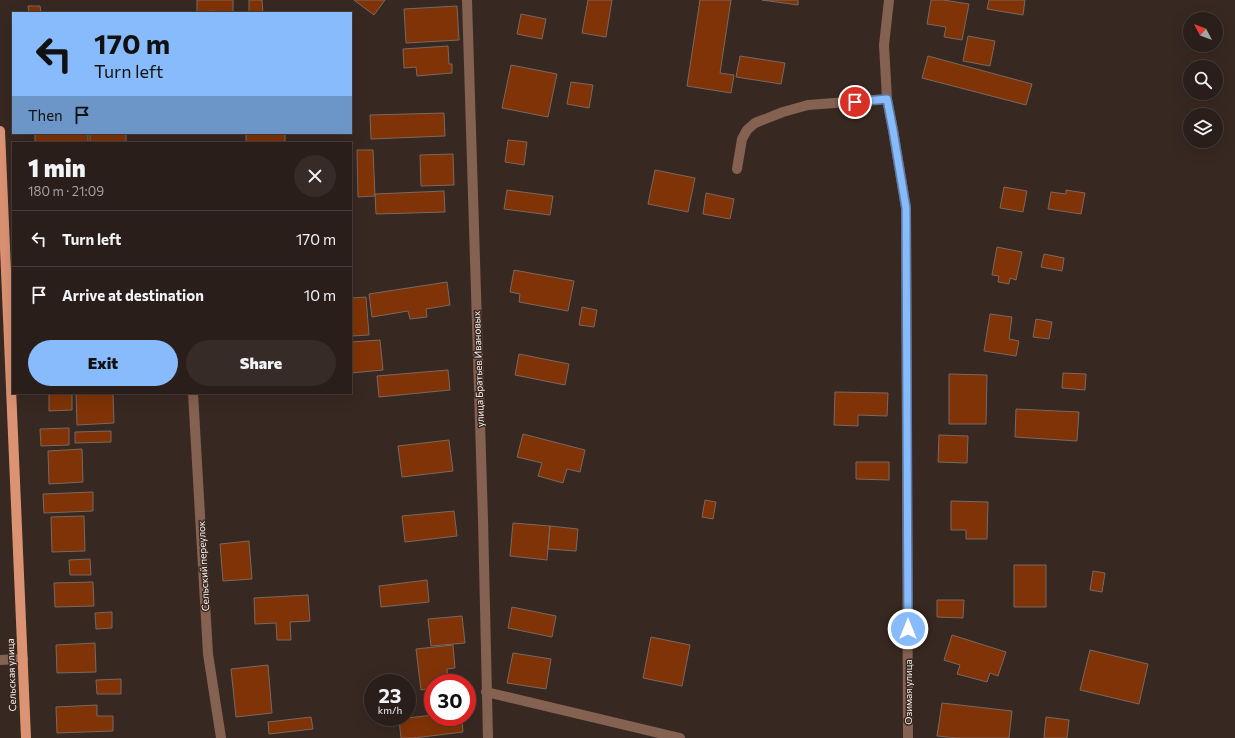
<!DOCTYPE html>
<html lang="en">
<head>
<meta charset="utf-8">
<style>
	:root { --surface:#2a1e1a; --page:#362b27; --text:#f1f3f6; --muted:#a5a2a2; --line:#463c39; --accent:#87bbfb }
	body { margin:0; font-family:Commissioner,sans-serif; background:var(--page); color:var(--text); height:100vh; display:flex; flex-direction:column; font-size:15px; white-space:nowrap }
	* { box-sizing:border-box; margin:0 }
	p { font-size:13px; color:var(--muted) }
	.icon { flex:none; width:22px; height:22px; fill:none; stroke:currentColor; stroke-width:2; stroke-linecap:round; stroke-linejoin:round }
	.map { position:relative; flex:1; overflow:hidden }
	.details { position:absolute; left:12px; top:142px; width:340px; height:252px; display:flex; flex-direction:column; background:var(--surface); border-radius:0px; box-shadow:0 4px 16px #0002,0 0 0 1px var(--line) }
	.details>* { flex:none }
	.banner { position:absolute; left:12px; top:12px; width:340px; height:122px; border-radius:0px; box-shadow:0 4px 16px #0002,0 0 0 1px var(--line); background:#87bbfb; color:#111; overflow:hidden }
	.needle { width:26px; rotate:311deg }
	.controls { position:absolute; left:1183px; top:12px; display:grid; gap:8px }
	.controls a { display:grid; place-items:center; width:40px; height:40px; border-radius:50%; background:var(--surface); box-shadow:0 4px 16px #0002,0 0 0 1px var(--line); font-size:20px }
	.speed { position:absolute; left:364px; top:674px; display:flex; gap:8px; font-size:20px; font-weight:700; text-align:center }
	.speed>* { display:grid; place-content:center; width:52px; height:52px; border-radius:50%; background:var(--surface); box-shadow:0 4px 16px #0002,0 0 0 1px var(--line); line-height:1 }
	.speed small { font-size:10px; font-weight:400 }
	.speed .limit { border:6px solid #d22; background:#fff; color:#111 }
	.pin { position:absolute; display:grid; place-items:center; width:34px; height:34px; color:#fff; margin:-17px; border:2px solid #fff; border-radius:50%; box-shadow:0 1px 4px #0007 }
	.me { position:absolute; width:44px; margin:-22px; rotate:0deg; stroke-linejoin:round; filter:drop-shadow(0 0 3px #0008) }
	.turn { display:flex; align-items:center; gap:14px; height:84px; padding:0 16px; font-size:18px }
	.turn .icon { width:52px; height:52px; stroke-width:2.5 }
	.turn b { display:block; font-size:28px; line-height:34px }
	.then { display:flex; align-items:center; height:38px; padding:0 16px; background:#0003; gap:8px; font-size:15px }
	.round { display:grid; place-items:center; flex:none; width:42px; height:42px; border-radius:21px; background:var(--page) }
	.summary { display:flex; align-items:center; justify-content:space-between; height:68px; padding:0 16px }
	h1 { font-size:24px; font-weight:800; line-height:30px }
	.primary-button { display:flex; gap:8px; margin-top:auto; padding:8px 16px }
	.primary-button a { flex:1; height:46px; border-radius:24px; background:var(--accent); color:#111; font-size:16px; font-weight:800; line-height:46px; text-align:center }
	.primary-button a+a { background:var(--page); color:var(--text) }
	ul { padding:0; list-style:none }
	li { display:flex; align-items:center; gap:12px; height:56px; padding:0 16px; border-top:1px solid var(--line) }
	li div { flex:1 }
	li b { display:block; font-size:15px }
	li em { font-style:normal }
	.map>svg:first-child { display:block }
	.building { fill:#803306; stroke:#7a6860 }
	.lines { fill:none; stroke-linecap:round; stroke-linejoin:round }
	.minor { stroke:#856151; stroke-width:10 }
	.major { stroke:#dc9373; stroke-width:10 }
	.route-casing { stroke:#587aa3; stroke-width:10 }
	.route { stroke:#87bbfb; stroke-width:7 }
	.labels { text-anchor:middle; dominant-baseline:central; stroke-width:3; stroke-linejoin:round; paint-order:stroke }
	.street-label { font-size:10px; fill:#fcf2ed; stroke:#382822 }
</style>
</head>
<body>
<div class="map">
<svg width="1235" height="738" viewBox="0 0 1235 738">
	<rect width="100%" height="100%" fill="#382822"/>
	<path class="building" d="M197,0H233V13H215V11L197,12Z
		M249,0H262L263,13H249Z
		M354,0H385L374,15Z
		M588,0H612L606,37L582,33Z
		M700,0H731L720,73L734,75L731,93L687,86Z
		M762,0H798V5Z
		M931,0H943L969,4L962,40L944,37L946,27L927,24Z
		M989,0H1025L1023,15L987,9Z
		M28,6H40L41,13H29Z
		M457,6L459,40L406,43L404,9Z
		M521,14L546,19L542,39L517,34Z
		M968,36L995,41L990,66L963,61Z
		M448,46L449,64H452V73L417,76L416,67L404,68L403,49Z
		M740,56L785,63L781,84L736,77Z
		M928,56L1032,84L1026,105L922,78Z
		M511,65L557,74L548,117L502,108Z
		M571,82L593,85L589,108L567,104Z
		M444,113L445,136L371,139L370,115Z
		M88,133V143H35V134Z
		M90,133H126V143H90Z
		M246,133H285V143H246Z
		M508,140L527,142L524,165L505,162Z
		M357,150H373L375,196L358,197Z
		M453,154L454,185L421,186L420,155Z
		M655,170L695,178L688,212L648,204Z
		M1004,187L1027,191L1023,212L1000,208Z
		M507,190L553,196L550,215L504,209Z
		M1066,190L1085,193L1081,214L1048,209L1051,192L1066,194Z
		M444,191L445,212L376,214L375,194Z
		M706,193L734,199L730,219L703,214Z
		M997,247L1022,252L1016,280L1010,278L1009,284L998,282L999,276L992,275Z
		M1044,254L1064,258L1062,271L1041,267Z
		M514,270L574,281L568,311L519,302L520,294L510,292Z
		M447,282L450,305L426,309L427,317L410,319L408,311L372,317L369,294Z
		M366,297L369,335L351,336V298Z
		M582,307L597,310L594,327L579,325Z
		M990,314L1012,317L1009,339L1019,341L1016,356L984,351Z
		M1036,319L1052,322L1049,339L1033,337Z
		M380,340L383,370L351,373V342Z
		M519,354L569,364L565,385L515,375Z
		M448,370L450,390L379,397L377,376Z
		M1063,373L1086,374L1085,390L1062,388Z
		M949,374L987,375L986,424H949Z
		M835,392L888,393L887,416L858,415V426L834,425Z
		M49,393H72V410L49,411Z
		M76,393H113L114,423L77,425Z
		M1016,409L1079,412L1077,441L1015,437Z
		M69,428V445L41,446L40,429Z
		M111,431V442L75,443V432Z
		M523,434L585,450L580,472L567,469L563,483L538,476L542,463L517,457Z
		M939,435L968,436L967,463L938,462Z
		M449,440L453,471L402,477L398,446Z
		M82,449L83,482L49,484L48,451Z
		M856,462H889V480L856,479Z
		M93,492V511L44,513L43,494Z
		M705,500L716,502L713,519L702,517Z
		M951,501L988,502L987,539H966V530H951Z
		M454,511L457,536L405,542L402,516Z
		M84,516L85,551L52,552L51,517Z
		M513,523L550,526L547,560L510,556Z
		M550,526L578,529L576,551L548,549Z
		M249,541L252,579L223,581L220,544Z
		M90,559L91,575H70L69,560Z
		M1014,565H1046V607H1014Z
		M1093,571L1105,573L1102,592L1090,590Z
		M427,580L429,602L381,607L379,586Z
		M93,582L94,606L55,607L54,583Z
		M308,595L310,621L290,622L291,640H277L276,623L255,624L254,598Z
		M937,600H964L963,618L937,617Z
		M512,607L556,616L552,637L508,628Z
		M112,612V628L96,629L95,613Z
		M462,616L465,643L431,646L428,619Z
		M952,635L1006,652L998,676L990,673L987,682L957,674L960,665L944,660Z
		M651,637L690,645L682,686L643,678Z
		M95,643L96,672L57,673L56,645Z
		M453,645L455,668L447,669L448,683H433V688L421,690L416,649Z
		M1090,650L1148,664L1139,704L1080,690Z
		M513,653L551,659L546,689L507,683Z
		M268,665L272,713L236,717L231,669Z
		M121,679V694H97L96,680Z
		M942,703L1012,711L1009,738H957L937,736Z
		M97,705V716H113V731L57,733L56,707Z
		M433,715V717H462L463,732L414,738H401L399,719Z
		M311,717L313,729L269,734L268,722Z
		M1046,717L1069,720L1067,738H1044Z"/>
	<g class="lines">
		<path class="minor" d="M467,0L483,520L488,738
			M889,0L884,45L887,99L893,130L906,208L908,738
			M737,169L742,139L747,130L755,123L783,112L808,105L887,99
			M193,393L208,654L221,738
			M0,660L23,659
			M486,692L680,738"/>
		<path class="major" d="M0,131L26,738"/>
	</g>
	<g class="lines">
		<defs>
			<path id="route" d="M855,102L887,99L893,130L906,208L908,629"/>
		</defs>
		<use href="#route" class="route-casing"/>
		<use href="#route" class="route"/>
	</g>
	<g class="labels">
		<g class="street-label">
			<text transform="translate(478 369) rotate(-92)">улица Братьев Ивановых</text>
			<text transform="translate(203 566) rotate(-93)">Сельский переулок</text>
			<text transform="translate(11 675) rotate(-92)">Сельская улица</text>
			<text transform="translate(908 692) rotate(-90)">Озимая улица</text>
		</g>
	</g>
</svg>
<div class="controls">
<a><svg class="needle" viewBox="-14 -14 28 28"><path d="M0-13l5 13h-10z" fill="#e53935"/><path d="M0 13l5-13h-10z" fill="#a5a2a2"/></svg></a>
<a><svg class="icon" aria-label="search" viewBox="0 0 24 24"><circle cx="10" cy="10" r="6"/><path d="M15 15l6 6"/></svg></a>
<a><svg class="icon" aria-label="layers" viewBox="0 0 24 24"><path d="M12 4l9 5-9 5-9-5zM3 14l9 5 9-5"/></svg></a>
</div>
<div class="speed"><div>23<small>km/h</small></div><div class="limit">30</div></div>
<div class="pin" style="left:855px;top:102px;background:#d93025"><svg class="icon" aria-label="arrive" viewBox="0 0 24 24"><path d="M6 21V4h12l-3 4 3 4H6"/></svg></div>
<svg class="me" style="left:908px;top:629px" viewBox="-20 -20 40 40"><circle r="17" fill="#87bbfb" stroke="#fff" stroke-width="3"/><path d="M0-11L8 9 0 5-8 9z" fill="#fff"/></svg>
<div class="banner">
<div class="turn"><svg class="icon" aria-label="left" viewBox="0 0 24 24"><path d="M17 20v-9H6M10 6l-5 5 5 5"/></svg><div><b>170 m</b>Turn left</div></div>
<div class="then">Then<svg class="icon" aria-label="arrive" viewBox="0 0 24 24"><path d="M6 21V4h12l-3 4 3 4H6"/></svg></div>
</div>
<section class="details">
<div class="summary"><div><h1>1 min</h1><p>180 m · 21:09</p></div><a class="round"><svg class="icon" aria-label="close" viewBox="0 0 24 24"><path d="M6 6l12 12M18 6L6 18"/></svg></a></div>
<ul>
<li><svg class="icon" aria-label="left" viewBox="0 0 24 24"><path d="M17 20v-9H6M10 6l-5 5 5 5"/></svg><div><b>Turn left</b></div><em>170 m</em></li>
<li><svg class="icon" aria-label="arrive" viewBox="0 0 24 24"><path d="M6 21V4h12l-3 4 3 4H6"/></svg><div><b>Arrive at destination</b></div><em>10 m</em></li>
</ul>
<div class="primary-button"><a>Exit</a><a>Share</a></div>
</section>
</div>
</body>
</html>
